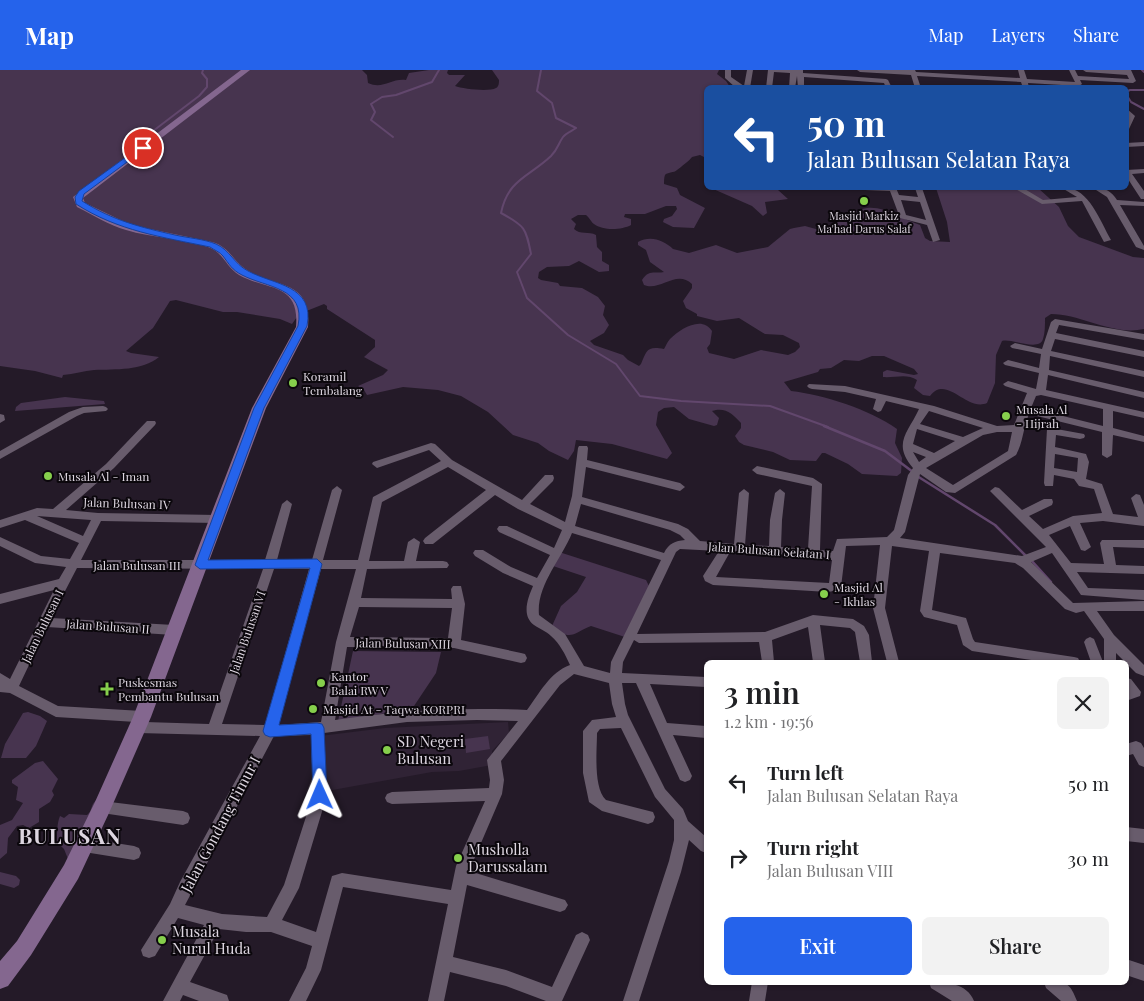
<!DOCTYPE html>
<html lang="en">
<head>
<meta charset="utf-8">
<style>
	:root { --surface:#fff; --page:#f2f2f2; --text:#202124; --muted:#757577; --accent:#2563eb }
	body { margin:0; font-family:"Playfair Display",serif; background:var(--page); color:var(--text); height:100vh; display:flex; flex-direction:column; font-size:19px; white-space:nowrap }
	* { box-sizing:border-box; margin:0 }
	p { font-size:16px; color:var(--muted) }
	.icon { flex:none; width:28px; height:28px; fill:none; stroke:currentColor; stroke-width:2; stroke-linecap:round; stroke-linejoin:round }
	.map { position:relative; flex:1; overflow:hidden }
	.panel { position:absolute; left:704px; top:590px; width:425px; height:325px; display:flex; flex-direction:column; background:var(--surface); border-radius:8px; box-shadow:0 1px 4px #0004 }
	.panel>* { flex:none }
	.banner { position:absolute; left:704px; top:15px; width:425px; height:105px; border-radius:8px; box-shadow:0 1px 4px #0004; background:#1a4fa0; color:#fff; overflow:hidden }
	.pin { position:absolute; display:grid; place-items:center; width:42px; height:42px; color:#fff; margin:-21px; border:2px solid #fff; border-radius:50%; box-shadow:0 1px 5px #0007 }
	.me { position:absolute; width:55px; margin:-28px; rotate:359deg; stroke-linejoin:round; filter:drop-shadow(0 0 4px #0008) }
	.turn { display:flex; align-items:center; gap:18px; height:105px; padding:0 20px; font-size:22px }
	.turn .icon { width:65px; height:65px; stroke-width:2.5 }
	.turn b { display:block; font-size:35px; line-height:42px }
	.round { display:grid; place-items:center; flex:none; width:52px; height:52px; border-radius:8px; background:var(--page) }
	.headline { display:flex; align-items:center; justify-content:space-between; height:85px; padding:0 20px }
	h1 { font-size:30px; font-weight:600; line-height:38px }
	.primary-button { display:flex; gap:10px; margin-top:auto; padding:10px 20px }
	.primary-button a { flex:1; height:58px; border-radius:8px; background:var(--accent); color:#fff; font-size:20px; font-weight:600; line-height:58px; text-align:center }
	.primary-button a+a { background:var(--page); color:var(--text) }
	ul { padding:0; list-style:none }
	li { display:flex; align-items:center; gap:15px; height:75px; padding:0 20px }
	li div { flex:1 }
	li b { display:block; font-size:19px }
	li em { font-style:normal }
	header { display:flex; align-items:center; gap:30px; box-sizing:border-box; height:70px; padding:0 25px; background:var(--accent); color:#fff }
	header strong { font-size:24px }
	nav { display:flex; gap:28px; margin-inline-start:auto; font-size:18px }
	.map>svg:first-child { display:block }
	.built { fill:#302335 }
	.green { fill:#47344f }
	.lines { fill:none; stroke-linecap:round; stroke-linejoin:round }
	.stream-far1 { stroke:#62476d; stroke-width:2 }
	.stream { stroke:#62476d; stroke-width:2.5 }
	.minor { fill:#685c6c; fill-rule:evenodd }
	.major { fill:#84678f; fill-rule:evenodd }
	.route { fill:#2563eb; stroke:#184099 }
	.poi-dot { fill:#86cf4c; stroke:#0b070c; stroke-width:2 }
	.labels { text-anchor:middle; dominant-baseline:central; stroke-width:4; stroke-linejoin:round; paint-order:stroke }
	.far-poi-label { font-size:11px; fill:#ddd6e0; stroke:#0b070c }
	.poi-label { font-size:12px; fill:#ddd6e0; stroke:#0b070c; text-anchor:start }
	.street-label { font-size:12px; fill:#ddd6e0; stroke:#0b070c }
	.near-poi-label { font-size:15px; fill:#ddd6e0; stroke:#0b070c; text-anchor:start }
	.near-street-label { font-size:15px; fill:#ddd6e0; stroke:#0b070c }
	.near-district-label { font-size:21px; font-weight:bold; letter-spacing:1px; fill:#ddd6e0; stroke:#0b070c }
</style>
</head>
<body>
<header>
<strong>Map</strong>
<nav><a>Map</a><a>Layers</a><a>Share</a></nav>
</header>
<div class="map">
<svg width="1144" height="931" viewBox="0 0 1144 931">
	<rect width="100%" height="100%" fill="#241a28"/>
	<path class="built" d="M508,652L509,663L492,681V695L459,701L432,702L327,721L320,666L385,658Z"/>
	<path class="green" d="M0,0H362L367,5L368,13C383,20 391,8 406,10L409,3L429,0H448L447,3L449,5H465L455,16C463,19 489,22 496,18C499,17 499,12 499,10L492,0H719L717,4L726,11L730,17L706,18V88L700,85L692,87C690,90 681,97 677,100C674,103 667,102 665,105C664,107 664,112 664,114L677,118L680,125L705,138L694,158L673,157L663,152L664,149L672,146L677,139L676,136H666L645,144H625L624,147L631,149V155C622,160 603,161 594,154C591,152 590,148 586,145H578L571,149L576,154L574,159C580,165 589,161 596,165L597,177L602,182V191L609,195V201L599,202L579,191L569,196L547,197L539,202L538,208L541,210L558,213L560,216L582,218L598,227L605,236L603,245L609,255L604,263L590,271L594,275L623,285L628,290L639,296L641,294C647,280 647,276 664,279C666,276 667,272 670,269C680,259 702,245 712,261L710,274L707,278L709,283L734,289L761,280L788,285L795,282L800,277L799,273L783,265L765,264L739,248L717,251L697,246V244L686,238L683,231L692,218V214C676,199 660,222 644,215L642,210C649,199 655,204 664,202L650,192L646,180L638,175V172C650,165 664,170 673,179L689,183L716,175L737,183L768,177L790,159L794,158L805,156L823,161L837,151L838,147C850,147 856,139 867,138C886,136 903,150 920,155L925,168L930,171L950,172L947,152L936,118H1038L1059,137L1068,156L1079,167L1133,187L1144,188V259C1112,266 1082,244 1051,244L1045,248C1045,255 1045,263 1043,269C1039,282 1012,268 1002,271L996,285L995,313L987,333C966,342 947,304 930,326L923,325L914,318L917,310C907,303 895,308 883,307V302L887,300L914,305L918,304L914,299L884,286H872L859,291L844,290L831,298L820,299L818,302L784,312L791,321C824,325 869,339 897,359L895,373L902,388L901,403L897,406L862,404L848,394L825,383H822L816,391L790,390L773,382L744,375L739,372L735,366L741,358V353C732,344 726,337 712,341L719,348L717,355L714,356L689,349L674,337L664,338L658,342L656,355L672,383L667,389L612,374L576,370L574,381L568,390L549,381L538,373L513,365L488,342L461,326L438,320L403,317L367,325L364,320L358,316L383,305L388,300L364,287L375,277V270L327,239V236L324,234L299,244L292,254L280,249L237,242H223L176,230L170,231L153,258L126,281L131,283L159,287C142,301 116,299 94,300C84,301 74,304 63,305L62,308L35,301L0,296Z
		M711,118H770L778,120L788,129L765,132L767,143L763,146L752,136Z
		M65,327L104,331L105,334L15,341L16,337L21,333Z
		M559,482L646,510L649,516L625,567L591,556C574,562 571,573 552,556L561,536L577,522L586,507L553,496Z
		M353,581L441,582L436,603L412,639L338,651Z
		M28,642L40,646L47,651L36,676L26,688H1L5,674L23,643Z
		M488,666L490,679L466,683L465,669Z
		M43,691L58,709L52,721L54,725L50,732L39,739V752L29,758L23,755L17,756L8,768L7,783L0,789V755L12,750L23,733L16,730L18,717L12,713V710L35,693Z
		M98,729L68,789L64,779L57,772C57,763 57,753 60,746L64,748L69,744L87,745C93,741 90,733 98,729Z
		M0,802L16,806L20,810L19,815L14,818L0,814Z"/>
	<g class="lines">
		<path class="stream-far1" d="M541,0L537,21L552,33L556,48L576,58C572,61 566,63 563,67C558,74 558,79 551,86C529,107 508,109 501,143C525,156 526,158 531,184L517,202L527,228L568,265L616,294L640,326L681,331L770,336L828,357
			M1142,0L1144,2
			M1126,22L1130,20H1144
			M1126,24L1131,32L1144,39
			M393,67L371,50L375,42L371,34L382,27L396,25L432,12L439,0
			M136,74L199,26L207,17V9L202,3L203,0"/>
		<path class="stream" d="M824,356L885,381L913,402
			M917,406L995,455L1027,487
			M1031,490L1051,512"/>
		<path class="minor" d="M725,0H731V7L744,16L747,0H753L750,18L735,17L725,8Z
			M768,0H803V3L886,9L888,10L892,18H886L884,13L804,7V18H798L797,6L795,18H789L790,3L774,2L772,18H766Z
			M857,0H915L916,2L1020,8L1018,0H1024L1027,9L1075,12L1069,0H1075L1078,6L1129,9L1127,5L1086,2L1083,0H1131L1136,11L1133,13L1080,10L1082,14L1079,16L1028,13L1029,18H1023L1021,12L917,6L921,18H915L911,5L860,2Z
			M948,15L963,18H945Z
			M1126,38L1135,46L1129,59L1126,61V51L1128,46L1126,44Z
			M1144,72V76L1126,77V73Z
			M1144,99V103L1132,104L1144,121V129H1141L1126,106V100Z
			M861,118H896L899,125L918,127L915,118H922L940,170L933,172L927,155L900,148L890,121L865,120ZM901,130L920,132L926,150L906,145Z
			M1014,118H1023L1043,130L1077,127L1062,118C1088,115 1100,151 1111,170L1104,172L1082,131L1042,134Z
			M1093,118C1104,117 1111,121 1117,130L1144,132V136L1120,135L1144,176V180L1136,177L1107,127Z
			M1055,249L1144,264V270L1059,255L1056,263L1144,281V287L1055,269L1051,281L1144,301V307L1050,286L1049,300L1144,322V328L1048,305L1046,320L1144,342V348L1113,341V358L1144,366V372L1113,365L1112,385L1107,388L1102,385V362L1029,344C1023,358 1023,373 1016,385L955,423L946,422L920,404L905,462L900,468L1022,486L1046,477L990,421L995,417L999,418L1022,440L1044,429H1052L1053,432L1052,435L1029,446L1043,459L1073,446L1102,443L1094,419L1079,416L1074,409L1054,405L1053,416H1045L1044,413L1047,359L1051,358L1084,364L1085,366L1084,368L1080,369L1056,365L1055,377L1086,384L1089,392L1086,409L1102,414L1113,444L1138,447L1131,428L1136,424L1140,425L1144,435V456L1103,451L1080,453L1091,477L1085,481L1081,480L1070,456L1049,465L1071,493L1104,494L1100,473L1102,470H1144V478L1113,477L1116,495L1144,496V504L1077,502L1088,518L1144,520V530L1081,525L1052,483L1031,492L1073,533L1144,531V541H1097L1114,565L1144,595V606L1136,603L1116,583V592H1104V569L1084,541L1076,543L1065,539L1023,498L1015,493L940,483L932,540L966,548L973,569L975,572L1074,587L1078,588L1080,592H1045L972,581L963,575L957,555L924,547L920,541L929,481L892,476L885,538L899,592H887L873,538L880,475L846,476L841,517L839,520L828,522L713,515L705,511L703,506L719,481L680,479L676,482L637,564L765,562L813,545L853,549L864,556L869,565L872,592H860L855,562L850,558L820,555L825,592H813L808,557L772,570L774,592H762L759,572L639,573L634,570L623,592L622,603L706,607V617L650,614L667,653L706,656V668L673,665L692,706L690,710L685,712L680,710L636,613H622L625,634L628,645L665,719L683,739L688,751L706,767V783L701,781L689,770L681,802L639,931H623L669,791L674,770V750L655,727L621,658L600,659L597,663C597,680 593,718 606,730L653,742L655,747L653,752L648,754L602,741L589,732L583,703V661L592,650L616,647L612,634L609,613L574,604L560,615L501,691L504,710L502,724L469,801L565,830L568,835L565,840L560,842L467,815L453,887L506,900L552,917L576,865L582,862L588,865L590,870L562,931H546L506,916L450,902L444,931H428L448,834L343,817L321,900L306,931H289L306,898L312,876L271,862H246L219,859L190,912L227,925L229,931H199L183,925L180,931H163L204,855L178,848L155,886L149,888L143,886L141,880L170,834L180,812L260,666L138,663L133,661L131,657L136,652L56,647L10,623L0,622V603L10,609L54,520L0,534V524L59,509L66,497L35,493L0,476V467L41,486L70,489L79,473L25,450L0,458V450L37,438L53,439L106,394L147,351H155L156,353L155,355L114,398L66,440L98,443L217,445L223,449L217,453L101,451L81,490H265L282,434L287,430L292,434L277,490H312L332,420L337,416L342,420L323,490H358L373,427L441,391L429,380L377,398L372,394L373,392L431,373L435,374L452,390L522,430L545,405H553L554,408L553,411L530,434L565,452L572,426L578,378L579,376H587L588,378L587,390L680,413L685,417L680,421L586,397L582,427L678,454L688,459L700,471L734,474L739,423L744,419L749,423L745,475L769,476L770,450L775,423L780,419L785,423L782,450L781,477L808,479L812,416L757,404L752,400L757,396L813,408L822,414L820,480L833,481L837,469L887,467L894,460L908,405L913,398C892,373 908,363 919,339L886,331L881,341L878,342L873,339L876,329L845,322L812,319L809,318L807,316L809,314L845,316L934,336L997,356L1014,355L1027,323L1005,316L1003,314L1008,311L1036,319L1039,303L1005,295L1003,293L1008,290L1039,298L1041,284L1012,278L1010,276L1015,273L1042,279L1051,252ZM1041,325L1103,339V356L1031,338L1036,326ZM929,341L983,358L963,367L920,354ZM917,359L955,371L934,383L913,374ZM997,362H1012L1008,381L953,415L926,398L983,365ZM913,382L926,387L919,392ZM1055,384L1078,388L1077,402L1054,398ZM448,397L486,420L425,468L423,471L425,474H433L495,425L518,439L562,460L554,478L507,456H499L497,459L499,462L550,485L537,508L511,497L483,480H475L473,483L475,486L503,503L533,516C528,528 521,545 534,555C540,559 546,561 551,566C560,574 565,584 570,595C550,602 539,624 527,640C462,637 399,640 335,650L347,577L454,578L521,593L525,592L527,588L525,584L521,583L461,570L465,534L461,516H453L451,519L452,529L361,528L367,499L447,498L449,495L447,492L443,491H416L420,472L414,468L408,472L404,491H369L382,432ZM581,434L670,460L680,465L685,470C675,471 669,473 664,483L575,456ZM37,446L91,450L83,466ZM572,463L661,490L611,592L610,603L584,596L565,564L539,545C536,516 562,488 572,463ZM730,482L832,490L829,513L716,507ZM77,498L263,499L209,654L145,652L149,647L147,643L142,641L58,636L19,616L47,557L174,565L178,563L180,560L178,557L174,555L51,548ZM274,499H309L265,655L222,654ZM321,499H356L336,572L321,652L278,655ZM359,537L452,538L448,568L350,567ZM477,650L518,651L487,690L490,710L489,718L392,722L387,724L385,728L387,732L392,734L485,731L456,796L451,820L342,803L332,806L316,862L282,850L299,818L327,725L324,663L407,652ZM311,665L313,725L284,815L267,847L222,844L185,835L274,666Z
			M103,336L106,337L108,339L106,341L84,343L77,346L0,389V381L69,342L83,337Z
			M0,344L4,345L5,350L0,353Z
			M1090,567L1094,569L1103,592H1091L1084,572L1086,569Z
			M1126,608L1131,609L1141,622L1140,626L1126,631Z
			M1136,671L1141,673L1144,678V697L1139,695L1133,684L1126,686V674Z
			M102,731L183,741L188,743L190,748L188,753L183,755L102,743L97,742L95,737L97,732Z
			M1126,757L1144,759V773L1126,771Z
			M84,768L134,776L139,778L141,783L139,788L134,790L84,782L79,780L77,775L79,770Z
			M1126,889L1144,895V911L1126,905Z
			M752,912H768L765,931H749Z
			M929,912C946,912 967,913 974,931H952L931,918Z
			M1044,912C1065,912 1069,910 1077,931H1061L1046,918Z"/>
		<path class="major" d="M241,0H250L83,128L85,133L131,155L212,172C228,176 232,189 244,198C272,219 312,207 308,257L266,338L151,647L109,743L78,809L31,885L8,916L0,919V891L17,871L64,795L95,732L133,647L252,338L296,257C300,212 267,221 239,205C226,197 223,182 208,177C182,168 152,168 126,160C109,155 93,145 77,137L73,127Z"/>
	</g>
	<path class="route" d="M140,77L146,78L84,124L82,131C114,151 140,157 175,165C188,168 204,169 216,174C230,180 234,194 248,201C274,215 315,215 307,256L264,338L208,490L317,489L322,494L279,655L317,653L322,654L324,658L327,725L325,730L320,732L315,730L313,725L311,664L270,667L265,665L263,661L310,498L200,499L195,495L254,338L298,256C306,217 267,218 242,205C232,200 229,194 223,186C220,182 214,180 210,177C162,167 118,161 76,134L75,127L79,121Z"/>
	<g class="poi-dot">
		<circle cx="864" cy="131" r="5"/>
		<circle cx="293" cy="313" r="5"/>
		<circle cx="1006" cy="346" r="5"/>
		<circle cx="48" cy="406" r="5"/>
		<circle cx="824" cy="524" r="5"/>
		<circle cx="321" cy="613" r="5"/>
		<path d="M104.5 611.5h5v5h5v5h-5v5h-5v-5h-5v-5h5z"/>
		<circle cx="313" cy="639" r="5"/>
		<circle cx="387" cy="680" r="5"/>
		<circle cx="458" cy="788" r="5"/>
		<circle cx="162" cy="870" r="5"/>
	</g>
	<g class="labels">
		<g class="far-poi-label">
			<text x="864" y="145">Masjid Markiz<tspan x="864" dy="13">Ma'had Darus Salaf</tspan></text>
		</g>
		<g class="poi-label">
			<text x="303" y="306">Koramil<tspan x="303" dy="14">Tembalang</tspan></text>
			<text x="1016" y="339">Musala Al<tspan x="1016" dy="14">- Hijrah</tspan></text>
			<text x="58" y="406">Musala Al - Iman</text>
			<text x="834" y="517">Masjid Al<tspan x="834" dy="14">- Ikhlas</tspan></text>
			<text x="331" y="606">Kantor<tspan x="331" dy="14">Balai RW V</tspan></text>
			<text x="118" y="612">Puskesmas<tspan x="118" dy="14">Pembantu Bulusan</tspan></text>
			<text x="323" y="639">Masjid At - Taqwa KORPRI</text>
		</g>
		<g class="street-label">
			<text transform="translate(127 433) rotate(2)">Jalan Bulusan IV</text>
			<text transform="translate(769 480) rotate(4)">Jalan Bulusan Selatan I</text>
			<text x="137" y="495">Jalan Bulusan III</text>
			<text transform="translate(42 556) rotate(-64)">Jalan Bulusan I</text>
			<text transform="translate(108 556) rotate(4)">Jalan Bulusan II</text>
			<text transform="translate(247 562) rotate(-71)">Jalan Bulusan VI</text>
			<text transform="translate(403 573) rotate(1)">Jalan Bulusan XIII</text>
		</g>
		<g class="near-poi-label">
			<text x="397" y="671">SD Negeri<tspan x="397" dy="17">Bulusan</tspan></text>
			<text x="468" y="779">Musholla<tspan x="468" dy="17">Darussalam</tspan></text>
			<text x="172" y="861">Musala<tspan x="172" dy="17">Nurul Huda</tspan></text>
		</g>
		<g class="near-street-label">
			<text transform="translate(220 754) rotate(-62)">Jalan Gondang Timur I</text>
		</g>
		<g class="near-district-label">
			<text x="70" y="765">BULUSAN</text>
		</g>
	</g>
</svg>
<div class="pin" style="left:143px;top:78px;background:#d93025"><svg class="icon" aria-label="arrive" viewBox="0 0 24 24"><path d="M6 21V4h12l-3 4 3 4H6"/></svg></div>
<svg class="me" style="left:320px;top:725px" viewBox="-20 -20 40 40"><path d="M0-17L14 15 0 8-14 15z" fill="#2563eb" stroke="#fff" stroke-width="4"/></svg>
<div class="banner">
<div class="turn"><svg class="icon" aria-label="left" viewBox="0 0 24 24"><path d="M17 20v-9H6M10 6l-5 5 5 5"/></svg><div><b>50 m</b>Jalan Bulusan Selatan Raya</div></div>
</div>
<section class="panel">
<div class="headline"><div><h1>3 min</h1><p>1.2 km · 19:56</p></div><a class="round"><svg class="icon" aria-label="close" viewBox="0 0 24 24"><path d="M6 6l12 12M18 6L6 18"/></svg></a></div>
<ul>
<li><svg class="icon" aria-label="left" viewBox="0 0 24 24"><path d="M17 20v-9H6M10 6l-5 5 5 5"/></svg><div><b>Turn left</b><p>Jalan Bulusan Selatan Raya</p></div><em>50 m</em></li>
<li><svg class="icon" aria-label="right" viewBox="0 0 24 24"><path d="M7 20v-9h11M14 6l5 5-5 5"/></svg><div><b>Turn right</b><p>Jalan Bulusan VIII</p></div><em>30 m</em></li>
</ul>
<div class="primary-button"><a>Exit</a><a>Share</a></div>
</section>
</div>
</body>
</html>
